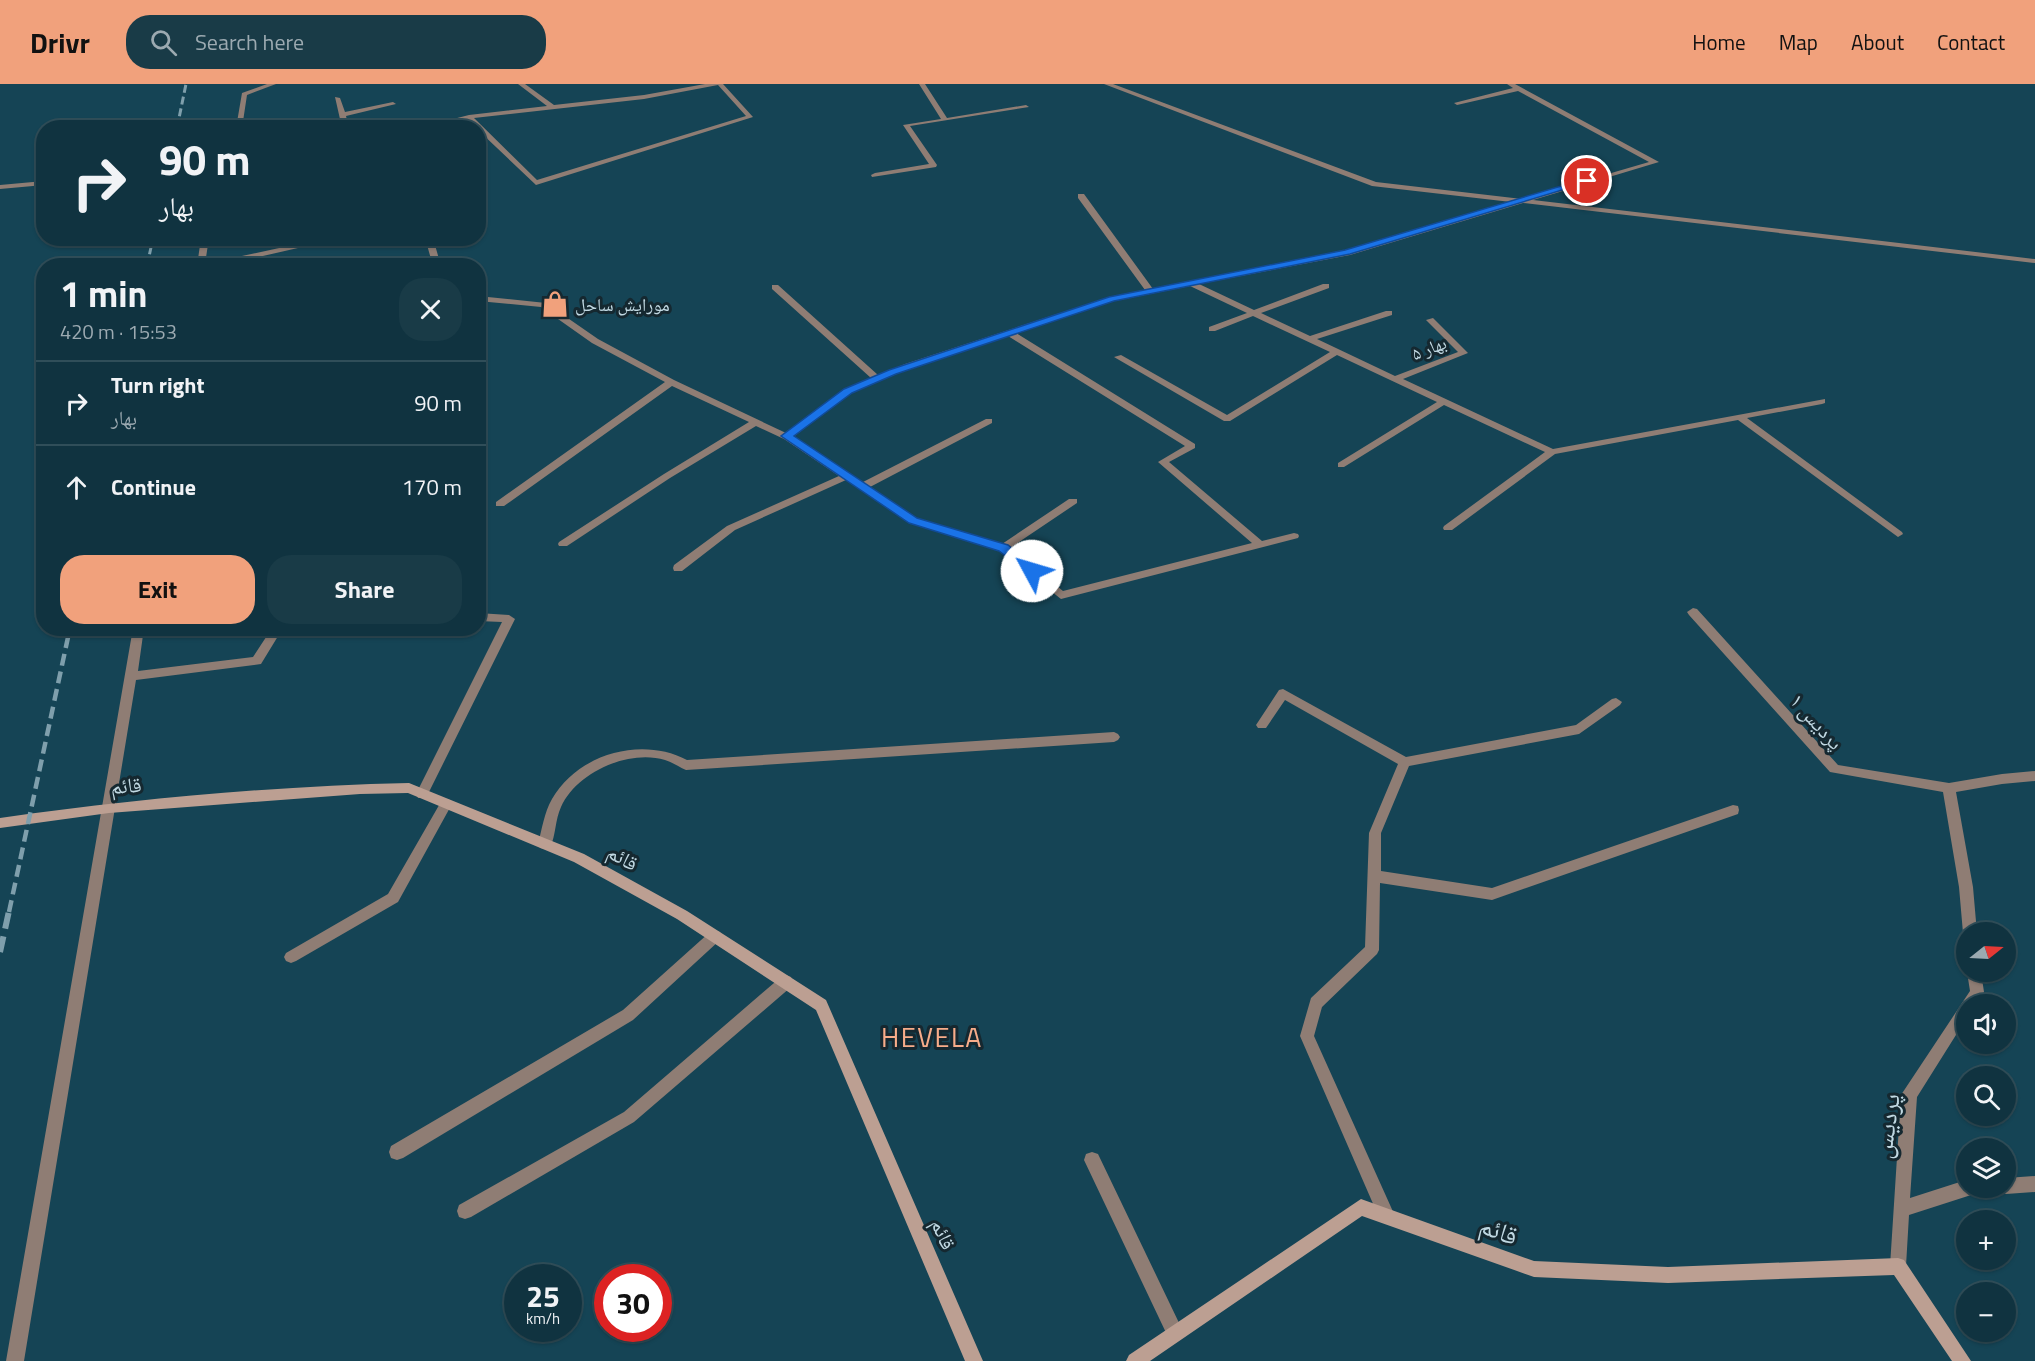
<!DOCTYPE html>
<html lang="en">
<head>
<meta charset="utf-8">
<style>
	:root { --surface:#103340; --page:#193b47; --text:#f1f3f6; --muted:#9caab1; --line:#304e59; --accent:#f1a17c }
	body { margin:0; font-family:"Titillium Web","Noto Naskh Arabic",sans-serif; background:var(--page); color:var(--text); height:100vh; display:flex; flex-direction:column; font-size:22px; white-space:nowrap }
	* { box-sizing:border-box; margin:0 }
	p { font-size:20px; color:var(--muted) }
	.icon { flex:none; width:33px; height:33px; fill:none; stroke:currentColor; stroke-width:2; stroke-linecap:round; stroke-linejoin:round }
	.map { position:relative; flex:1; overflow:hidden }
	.drawer { position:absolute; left:36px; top:174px; width:450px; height:378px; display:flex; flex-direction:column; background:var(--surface); border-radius:24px; box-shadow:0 2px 4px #0004,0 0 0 2px var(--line) }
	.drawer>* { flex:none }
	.banner { position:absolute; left:36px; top:36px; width:450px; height:126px; border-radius:24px; box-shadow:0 2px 4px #0004,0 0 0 2px var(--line); background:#103340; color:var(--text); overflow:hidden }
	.needle { width:39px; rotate:72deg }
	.tools { position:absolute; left:1956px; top:838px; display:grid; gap:12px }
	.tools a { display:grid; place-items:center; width:60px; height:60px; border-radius:50%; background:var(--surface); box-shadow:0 2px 4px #0004,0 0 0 2px var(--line); font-size:30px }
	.speed { position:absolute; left:504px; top:1180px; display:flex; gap:12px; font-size:30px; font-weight:700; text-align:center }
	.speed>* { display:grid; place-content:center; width:78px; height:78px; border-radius:50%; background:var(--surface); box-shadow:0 2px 4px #0004,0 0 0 2px var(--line); line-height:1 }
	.speed small { font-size:15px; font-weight:400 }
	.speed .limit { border:9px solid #d22; background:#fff; color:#111 }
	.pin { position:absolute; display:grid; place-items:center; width:51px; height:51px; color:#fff; margin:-26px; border:3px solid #fff; border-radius:50%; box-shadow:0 2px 6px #0007 }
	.me { position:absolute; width:66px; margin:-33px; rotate:309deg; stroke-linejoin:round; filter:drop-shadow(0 0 4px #0008) }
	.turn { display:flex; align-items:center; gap:21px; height:126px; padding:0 24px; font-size:27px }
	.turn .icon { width:78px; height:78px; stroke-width:2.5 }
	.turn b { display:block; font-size:42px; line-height:51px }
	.round { display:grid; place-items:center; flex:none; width:63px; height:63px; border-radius:24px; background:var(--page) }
	.overview { display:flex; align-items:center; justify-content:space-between; height:102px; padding:0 24px }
	h1 { font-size:36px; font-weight:700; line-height:45px }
	.button { display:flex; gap:12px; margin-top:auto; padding:12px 24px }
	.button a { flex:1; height:69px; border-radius:24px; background:var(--accent); color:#111; font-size:24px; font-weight:700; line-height:69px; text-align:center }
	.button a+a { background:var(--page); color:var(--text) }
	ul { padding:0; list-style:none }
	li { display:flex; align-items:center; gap:18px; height:84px; padding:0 24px; border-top:2px solid var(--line) }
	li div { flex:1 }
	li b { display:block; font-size:22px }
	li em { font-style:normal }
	header { display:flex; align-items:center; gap:36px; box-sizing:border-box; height:84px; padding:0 30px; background:var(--accent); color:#111 }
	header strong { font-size:28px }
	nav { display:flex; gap:33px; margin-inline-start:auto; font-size:21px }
	.search { width:420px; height:54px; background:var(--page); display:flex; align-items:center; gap:15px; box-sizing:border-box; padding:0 21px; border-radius:24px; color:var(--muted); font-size:22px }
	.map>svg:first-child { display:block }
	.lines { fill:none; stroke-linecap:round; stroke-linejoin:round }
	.street { fill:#8f7d74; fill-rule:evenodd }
	.secondary { fill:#bc9f92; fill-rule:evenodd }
	.rail-far2 { stroke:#7f9fac; stroke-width:3; stroke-dasharray:8 4; stroke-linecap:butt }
	.rail-far1 { stroke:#7f9fac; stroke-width:4.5; stroke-dasharray:12 6; stroke-linecap:butt }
	.rail { stroke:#7f9fac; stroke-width:6; stroke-dasharray:16 8; stroke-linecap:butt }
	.route { fill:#1a73e8; stroke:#114b97; stroke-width:1.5 }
	.labels { text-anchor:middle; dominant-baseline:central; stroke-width:6; stroke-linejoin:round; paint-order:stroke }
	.far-poi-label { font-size:18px; fill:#c0d8e2; stroke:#152830; text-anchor:start }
	.far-street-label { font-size:18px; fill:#c0d8e2; stroke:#152830 }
	.street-label { font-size:21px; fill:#c0d8e2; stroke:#152830 }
	.near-street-label { font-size:26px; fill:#c0d8e2; stroke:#152830 }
	.near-neighbourhood-label { font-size:27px; letter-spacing:1.5px; fill:#f7ac8a; stroke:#152830 }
</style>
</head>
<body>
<header>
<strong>Drivr</strong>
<div class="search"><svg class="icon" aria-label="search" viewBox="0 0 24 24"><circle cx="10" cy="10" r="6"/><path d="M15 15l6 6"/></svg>Search here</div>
<nav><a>Home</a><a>Map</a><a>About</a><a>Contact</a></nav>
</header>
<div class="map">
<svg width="2035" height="1277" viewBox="0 0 2035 1277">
	<rect width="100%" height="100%" fill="#154455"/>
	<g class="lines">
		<path class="street" d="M267,0H276L247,11L242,44H236L242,9Z
			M518,0H525L554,21L644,11L705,0H723L753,33L536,101L478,46V44H476L468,35L432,44H418L469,31L547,22ZM718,1L746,32L537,96L474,34L644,15Z
			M919,0H925L947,34L1026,21L1029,23L910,42L937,81L936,83L872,93L871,91L875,89L929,80L903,41L941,35Z
			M1104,0H1113L1376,98L1522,115L1649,78L1518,7L1457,21L1454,19L1513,4L1507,0H1515L1659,78L1533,116L2035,175V179L1523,119L1350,171L1199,200L1254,226L1323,200H1329V204L1261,229L1310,252L1386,227H1392V231L1317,255L1395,292L1458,268L1426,236L1433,234L1468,269L1403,295L1553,365L1825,315V319L1822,320L1747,334L1902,448L1903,450L1898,453L1738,336L1555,370L1452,446H1444L1443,444L1444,442L1545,368L1444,321L1344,383H1338V379L1437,318L1337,271L1230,337H1224L1114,273L1121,271L1227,331L1330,268L1253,232L1215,247H1209V243L1247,229L1190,202L1114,217L1016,249L1195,360V364L1169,378L1262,457L1294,449L1298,450L1299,452L1298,454L1061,515L999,466L909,438L846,396L735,446L682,487H674L673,484L674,481L727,442L839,392L784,355L756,342L670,394L567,462H559L558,460L559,458L664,390L749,338L672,302L504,422H496V418L665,298L592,259L541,223L478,217V212L546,219L598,255L674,296L786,349L845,305L871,294L772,205V201H778L878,291L905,280L1109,213L1145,206L1078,114V110H1084L1153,205L1346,167L1511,118L1372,102ZM1008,252L1185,362L1158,378L1252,459L1063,507L1010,464L1077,419V415H1069L1002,460L917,434L870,403L992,339V335H986L863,398L793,353L851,309L911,284Z
			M335,13L340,14L345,28L393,18L396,20L346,32L349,44H342Z
			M44,97V101L0,105V101Z
			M201,154H209L205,180L325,154L333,156L219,182H197Z
			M425,154H433L441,182H433Z
			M1693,524L1697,525L1838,681L1949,699L2002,690L2035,687V697L2002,700L1956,708L1973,803L1977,849H1966V854L1963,849L1959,803L1943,708L1830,688L1689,531L1687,528Z
			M478,529L509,531L515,535L426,714H418L416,710L502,538L478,537Z
			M133,544H144L138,587L253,573L272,544H283L261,580L136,596L24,1277H6Z
			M1283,605L1406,673L1576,641L1612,615L1616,614L1622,618L1620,621L1579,650L1409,682L1381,749V787L1492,804L1733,721L1738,722L1739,726L1738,730L1492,816L1380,799L1379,866L1377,870L1322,923L1314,952L1395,1132L1393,1138L1387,1140L1381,1138L1300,952L1311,914L1365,863L1369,749L1398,680L1285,616L1266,644H1258L1256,641L1258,638L1279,606Z
			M1114,648L1118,650L1120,653L1118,656L1114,658L686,686C679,683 672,678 665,676C628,665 576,689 561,723C555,736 556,751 550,764L545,765L540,764L538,760C542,745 544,729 552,715C578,670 641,652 687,676Z
			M446,715L450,716L452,720L398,818L296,877L291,879L286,877L284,873L286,869L388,810L442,716Z
			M715,846L720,848L722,852L720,856L633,936L403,1074L397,1076L391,1074L389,1068L391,1062L623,926L710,848Z
			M1967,888H1981L1984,908L1976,921H1966V935L1917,1013L1910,1114L1966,1096V1104H1976L1974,1110L1968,1112L1909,1131L1906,1182L1904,1188L1898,1190L1892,1188L1890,1182L1901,1011L1970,907Z
			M786,891L791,893L793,898L791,903L634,1038L471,1133L465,1135L459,1133L457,1127L459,1121L624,1028L781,893Z
			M1092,1068L1098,1070L1181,1243L1184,1249L1181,1255L1175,1258L1169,1255L1084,1076L1086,1070Z
			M2035,1092V1108L2006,1110L2000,1108L1999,1104H2006V1094Z"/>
		<path class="secondary" d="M409,699L584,770L687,827L826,916L983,1277H965L816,926L677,835L574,778L408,709L360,710L109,729L0,744V734C134,715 274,702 409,699Z
			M1361,1115L1534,1177L1668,1183L1898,1174L1904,1176L1971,1277H1952L1894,1191L1668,1199L1534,1193L1362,1132L1150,1277H1126L1129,1271Z"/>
		<path class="rail-far2" d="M177,44L186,0
			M147,182L153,154"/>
		<path class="rail-far1" d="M9,828L70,544"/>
		<path class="rail" d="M0,868L9,827"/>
	</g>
	<path class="route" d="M1585,95L1592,97L1350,170L1114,217L896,290L852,309L794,352L917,434L1008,461L1037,484V490H1028L999,467L909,439L781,352L844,305L889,286L1109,213L1345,166Z"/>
	<defs>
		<symbol id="shop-bare" viewBox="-9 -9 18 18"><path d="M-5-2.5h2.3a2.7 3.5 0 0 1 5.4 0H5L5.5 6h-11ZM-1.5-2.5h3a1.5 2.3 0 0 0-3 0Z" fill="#f1a17c" stroke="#152830" stroke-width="2.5" paint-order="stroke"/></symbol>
	</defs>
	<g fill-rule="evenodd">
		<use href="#shop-bare" x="536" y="201" width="38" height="38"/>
	</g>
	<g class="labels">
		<g class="far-poi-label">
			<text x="575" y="220">مورایش ساحل</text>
		</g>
		<g class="far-street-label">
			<text transform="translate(1429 264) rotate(-21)">بهار ۵</text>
		</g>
		<g class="street-label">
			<text transform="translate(1817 637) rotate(48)">پرديس ۱</text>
			<text transform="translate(126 701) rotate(-5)">قائم</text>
			<text transform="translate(623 773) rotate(29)">قائم</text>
			<text transform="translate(944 1150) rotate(66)">قائم</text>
		</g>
		<g class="near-street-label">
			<text transform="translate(1886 1042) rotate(-82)">پرديس</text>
			<text transform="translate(1499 1146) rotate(20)">قائم</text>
		</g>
		<g class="near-neighbourhood-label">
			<text x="932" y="952">HEVELA</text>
		</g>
	</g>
</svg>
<div class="tools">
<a><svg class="needle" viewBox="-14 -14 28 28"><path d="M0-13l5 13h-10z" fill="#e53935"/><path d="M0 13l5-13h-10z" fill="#9caab1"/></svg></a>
<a><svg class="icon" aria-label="sound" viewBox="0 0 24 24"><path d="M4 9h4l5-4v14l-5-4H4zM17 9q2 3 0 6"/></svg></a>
<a><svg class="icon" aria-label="search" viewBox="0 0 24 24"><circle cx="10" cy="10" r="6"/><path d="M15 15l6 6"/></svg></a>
<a><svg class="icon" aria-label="layers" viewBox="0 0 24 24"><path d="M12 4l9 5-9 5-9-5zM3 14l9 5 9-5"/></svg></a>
<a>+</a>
<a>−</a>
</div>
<div class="speed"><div>25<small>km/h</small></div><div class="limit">30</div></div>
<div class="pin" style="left:1587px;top:97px;background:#d93025"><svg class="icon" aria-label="arrive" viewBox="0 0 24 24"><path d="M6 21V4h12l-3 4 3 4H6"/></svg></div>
<svg class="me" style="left:1032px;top:487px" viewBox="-20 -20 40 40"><circle r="19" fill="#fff"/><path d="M0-13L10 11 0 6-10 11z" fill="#1a73e8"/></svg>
<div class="banner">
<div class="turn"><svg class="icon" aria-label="right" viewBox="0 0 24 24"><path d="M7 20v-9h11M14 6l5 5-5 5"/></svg><div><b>90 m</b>بهار</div></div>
</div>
<section class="drawer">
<div class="overview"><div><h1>1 min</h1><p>420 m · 15:53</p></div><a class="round"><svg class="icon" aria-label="close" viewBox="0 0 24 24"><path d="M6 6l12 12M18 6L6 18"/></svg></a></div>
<ul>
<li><svg class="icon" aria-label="right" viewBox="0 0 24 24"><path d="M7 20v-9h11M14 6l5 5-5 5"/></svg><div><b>Turn right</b><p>بهار</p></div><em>90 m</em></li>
<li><svg class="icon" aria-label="ahead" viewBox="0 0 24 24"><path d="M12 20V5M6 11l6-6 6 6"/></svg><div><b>Continue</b></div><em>170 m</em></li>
</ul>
<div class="button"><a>Exit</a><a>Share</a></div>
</section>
</div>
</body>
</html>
